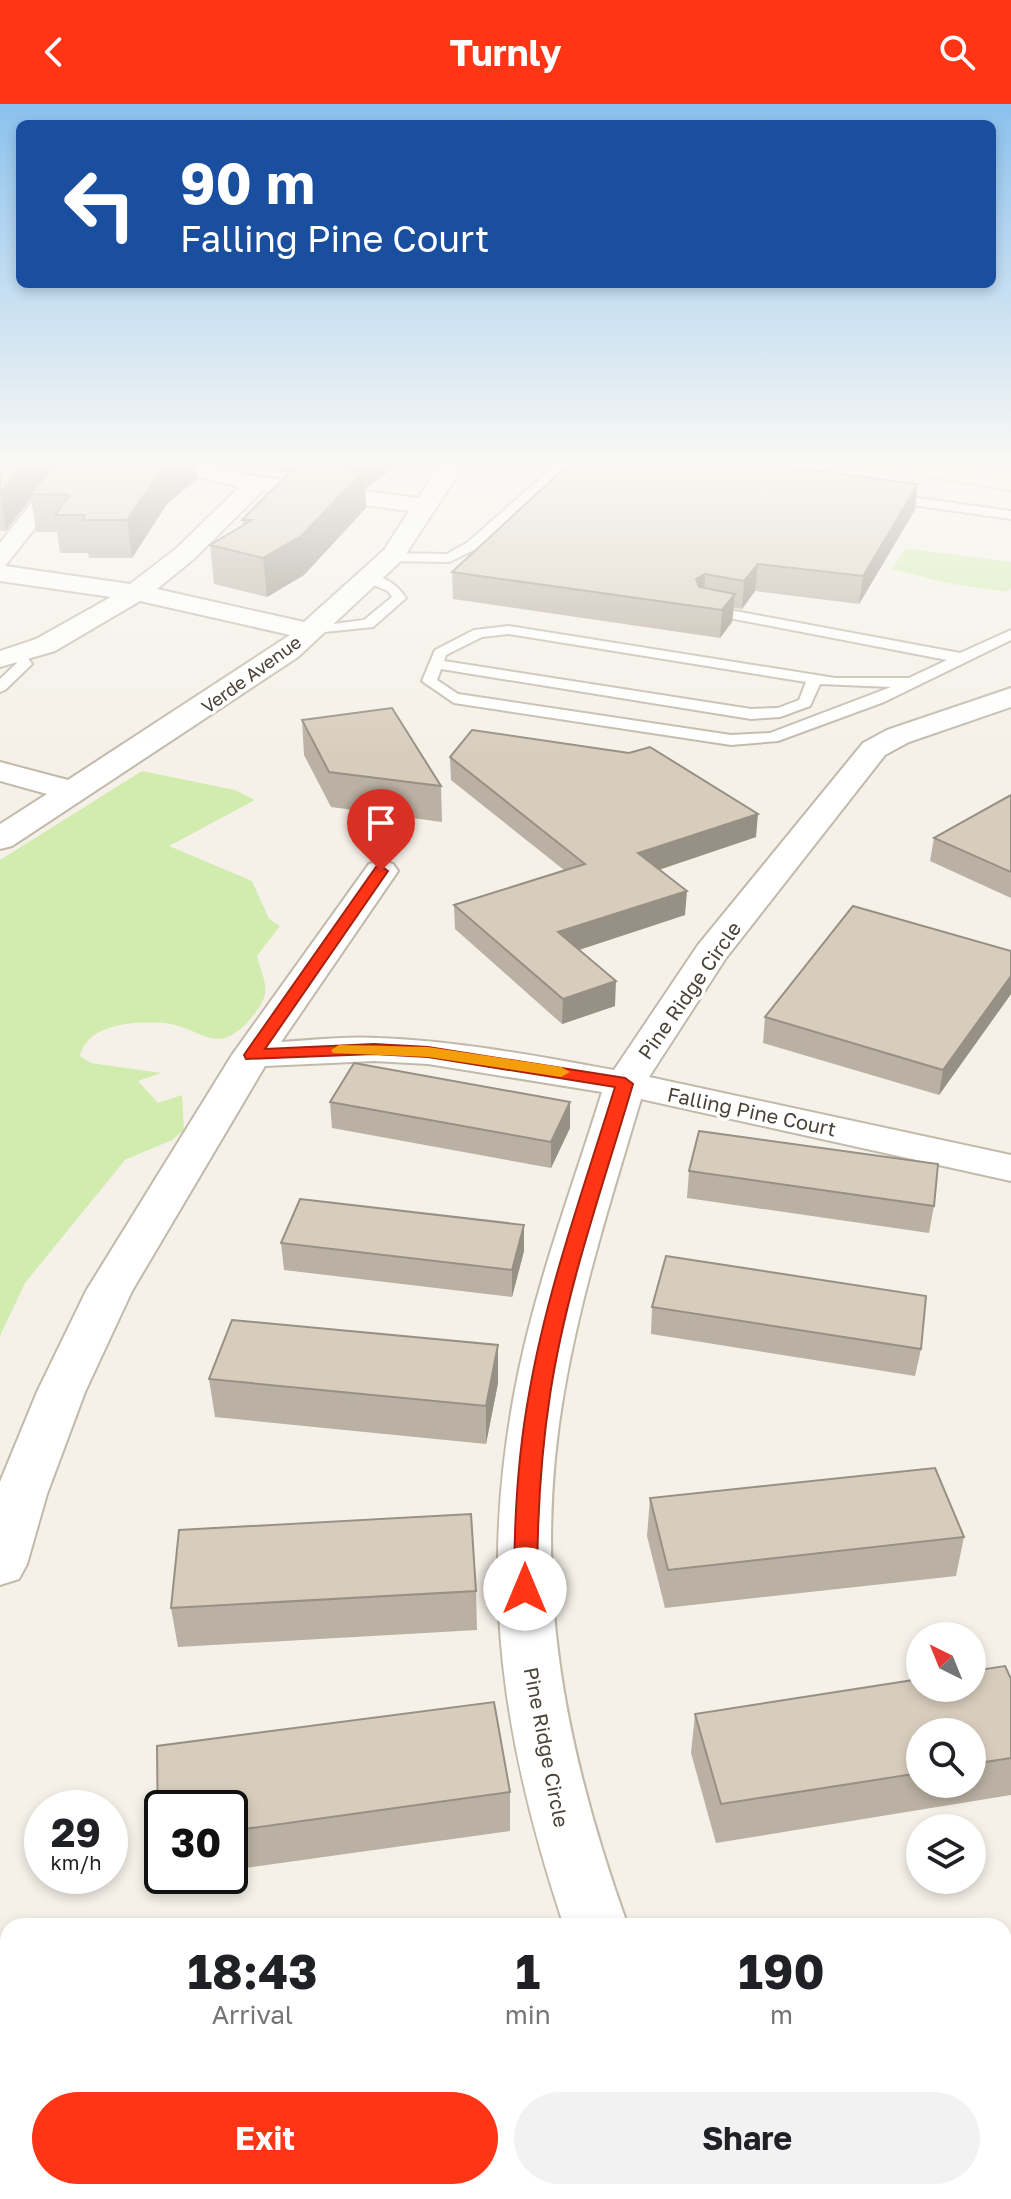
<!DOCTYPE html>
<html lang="en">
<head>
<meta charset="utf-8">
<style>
	:root { --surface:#fff; --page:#f2f2f2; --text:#202124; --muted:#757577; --accent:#ff3516 }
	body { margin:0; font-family:"Golos Text",sans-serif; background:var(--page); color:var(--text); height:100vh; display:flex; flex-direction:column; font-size:30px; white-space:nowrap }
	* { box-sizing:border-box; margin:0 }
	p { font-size:26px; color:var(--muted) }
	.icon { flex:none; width:44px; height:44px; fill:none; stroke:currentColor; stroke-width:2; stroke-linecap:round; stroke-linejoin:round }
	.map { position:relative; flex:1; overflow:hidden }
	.sheet { position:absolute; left:0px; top:1814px; width:1012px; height:282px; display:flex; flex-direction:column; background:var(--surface); border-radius:24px 24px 0 0; box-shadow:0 4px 12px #0003 }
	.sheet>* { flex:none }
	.top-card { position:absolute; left:16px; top:16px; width:980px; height:168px; border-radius:12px; box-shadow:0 4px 12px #0003; background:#1a4fa0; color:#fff; overflow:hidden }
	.needle { width:52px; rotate:317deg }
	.fabs { position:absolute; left:906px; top:1518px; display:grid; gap:16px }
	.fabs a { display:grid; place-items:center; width:80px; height:80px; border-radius:50%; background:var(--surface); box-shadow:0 4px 12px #0003; font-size:40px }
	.speed { position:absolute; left:24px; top:1686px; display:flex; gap:16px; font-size:40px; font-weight:700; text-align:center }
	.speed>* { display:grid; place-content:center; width:104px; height:104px; border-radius:50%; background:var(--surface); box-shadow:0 4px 12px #0003; line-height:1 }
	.speed small { font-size:20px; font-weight:400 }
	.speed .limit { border:4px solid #111; border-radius:12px; background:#fff; color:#111 }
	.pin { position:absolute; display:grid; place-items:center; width:68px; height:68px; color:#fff; margin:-82px -34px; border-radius:50% 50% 50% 0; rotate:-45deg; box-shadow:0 0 8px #0007 }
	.pin .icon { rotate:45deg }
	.me { position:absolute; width:88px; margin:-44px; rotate:0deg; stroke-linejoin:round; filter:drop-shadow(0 0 6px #0008) }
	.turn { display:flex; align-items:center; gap:28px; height:168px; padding:0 32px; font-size:36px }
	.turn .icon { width:104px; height:104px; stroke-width:2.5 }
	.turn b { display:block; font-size:56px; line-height:68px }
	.eta { display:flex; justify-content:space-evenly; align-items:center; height:136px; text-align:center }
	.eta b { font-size:48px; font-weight:700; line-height:56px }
	.primary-button { display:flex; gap:16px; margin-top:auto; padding:16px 32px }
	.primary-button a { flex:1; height:92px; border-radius:48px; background:var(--accent); color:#fff; font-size:32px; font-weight:700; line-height:92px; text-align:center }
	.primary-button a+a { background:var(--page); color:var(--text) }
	header { display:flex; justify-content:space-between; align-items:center; height:104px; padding:0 32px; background:var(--accent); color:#fff; font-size:36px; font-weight:700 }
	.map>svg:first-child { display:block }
	.green { fill:#d2ecaf }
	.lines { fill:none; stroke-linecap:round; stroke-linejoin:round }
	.lane-casing { stroke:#c2b9aa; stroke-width:4 }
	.street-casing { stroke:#c2b9aa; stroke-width:4 }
	.secondary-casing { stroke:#d9c695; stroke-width:4 }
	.lane { fill:#fff; fill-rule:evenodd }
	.street { fill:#fff; fill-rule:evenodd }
	.secondary { fill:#fff1c9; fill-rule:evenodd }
	.wall { fill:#bab0a3; fill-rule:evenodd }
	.shaded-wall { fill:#979084 }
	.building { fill:#d8cdbd; stroke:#979084; stroke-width:2 }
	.route { fill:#ff3516; stroke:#a6220e; stroke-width:2 }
	.slow { fill:#f59e0b }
	.labels { text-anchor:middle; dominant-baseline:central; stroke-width:7; stroke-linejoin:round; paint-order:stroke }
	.far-street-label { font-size:18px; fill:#4a4236; stroke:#fff }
	.street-label { font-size:20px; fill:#4a4236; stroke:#fff }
</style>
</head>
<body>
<header><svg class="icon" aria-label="back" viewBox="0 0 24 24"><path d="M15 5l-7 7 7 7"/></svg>Turnly<svg class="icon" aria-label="search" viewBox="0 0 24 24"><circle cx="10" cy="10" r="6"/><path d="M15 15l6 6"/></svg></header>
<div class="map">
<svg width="1011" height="2095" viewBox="0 0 1011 2095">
	<rect width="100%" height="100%" fill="#f5f1e9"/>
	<path class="green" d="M905,444L1011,458V483L1007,488L946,479L892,465Z
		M142,667L235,686L255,696L169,742L252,777L269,815L280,822L257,852C265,881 273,888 252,913C216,956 203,923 164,919C136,917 87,919 80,952L91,959L161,969L138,977L158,999L182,991L184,1026L172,1036L125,1056L25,1179L0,1232V756Z"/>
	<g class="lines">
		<defs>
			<path id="lane" d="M561,356H574L478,444L449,458L391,457L384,453L391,449L447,450L468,438Z
				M888,390L1011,407V415L884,397L882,394Z
				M364,471C382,470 397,480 406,494L373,523L305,530L303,527L310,523L364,516L392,493L388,487L364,477Z
				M703,501L960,549L1011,526V536L884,598L778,637L731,641L454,599L422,577L435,546L474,526L509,522L835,574H909L947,556L698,508L696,505ZM509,530L806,578L799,596L778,604L751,605L444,557L446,551L482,533ZM441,565L751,615L780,613L810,602L820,580L891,583L770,629L731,631L458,590L437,576Z
				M19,548L24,549L32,560L5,586L0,588V575L17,559L12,552Z"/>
			<path id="street" d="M81,356H106L58,395L5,462L130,480L177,444L239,383L156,361L153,356H190L247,371L418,394L443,356H467L402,456L298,553L12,742L0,745V720L47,690L0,677V658L68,676L290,531L140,497L55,547L0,563V547L36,535L111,493L0,477V439L42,385ZM262,387L409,407L384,446L304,518L157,485L195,454Z
				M1011,584V603L909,638L885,651L726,854L649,973L1011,1051V1077L641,995C612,1092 581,1189 564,1288C531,1477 564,1644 628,1822H564C503,1639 479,1483 514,1291C533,1187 571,1088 602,988L428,960L374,957L265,962L132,1187L85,1288L47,1390L27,1460L19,1475L0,1481V1378L37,1288L86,1187L232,951L369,760L381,757L393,760L398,767L281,938C313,936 346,932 378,934C458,937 536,952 614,966L698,841L863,639L887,626Z
				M561,2088H636L633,2095H558Z"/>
			<path id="secondary" d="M861,356H915L1011,372V386L872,363L864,361Z"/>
		</defs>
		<use href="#lane" class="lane-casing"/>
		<use href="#street" class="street-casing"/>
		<use href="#secondary" class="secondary-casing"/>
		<use href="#lane" class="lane"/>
		<use href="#street" class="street"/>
		<use href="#secondary" class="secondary"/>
	</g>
	<path class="wall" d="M0,356L197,375L167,400L132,454H89L88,449H60L57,428H36L31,394L6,427H0Z
		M202,356H405L365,384L366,404L304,471L267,493L214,480L210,441L243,422L242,416L289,369L226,362Z
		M915,406L859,500L755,487L742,505L734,504L732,518L720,534L453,495L452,468Z
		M302,616L441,682L442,718L331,703L304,651Z
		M450,653L756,733L659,766L685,811L579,846L615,902L562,920L455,825L454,801L564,766L451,676Z
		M1011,691V794L930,757L934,734Z
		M1011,847V890L939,991L763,939L765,913Z
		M330,998L570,1024L551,1064L332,1024Z
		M689,1067L934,1102L929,1129L687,1094Z
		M524,1121V1147L512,1193L284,1166L281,1139Z
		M652,1203L921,1245L915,1272L651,1230Z
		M209,1275L498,1279L486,1340L215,1313Z
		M650,1394L964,1433L956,1472L665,1504L647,1432Z
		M476,1487L477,1526L178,1543L171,1504Z
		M1011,1575V1691L716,1739L691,1649L695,1610ZM920,1628H972V1680H920Z
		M494,1598L510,1688V1727L230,1766V1704H162V1757L158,1737L157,1642Z
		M165,1772H185L166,1775Z
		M843,2088H1004L1011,2095H847Z"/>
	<path class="shaded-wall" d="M27,356H76L30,390L31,394L6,427L0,389Z
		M172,356H195L197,375L167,400L132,454L127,416L163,363Z
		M365,356H405L366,384Z
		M364,367L366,404L304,471L267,493L263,454Z
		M918,380L915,406L859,500L863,472Z
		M758,460L755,487L742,505L744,477Z
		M705,470L704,498L696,475Z
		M735,490L732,518L720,534L722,506Z
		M758,710L756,733L637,773L638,749Z
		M687,787L685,811L557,853L558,828Z
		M1011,872V890L939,991L943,966Z
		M616,877L615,902L562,920L563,895Z
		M570,998V1024L551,1064V1038Z
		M524,1121V1147L512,1193V1166Z
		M498,1241V1279L486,1340V1302Z
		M1011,2081V2095H986L998,2088H1004V2085Z
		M174,2088H230L203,2095H176Z"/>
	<path class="building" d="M0,356H27L0,389Z
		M60,356H172L163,363L127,416H83L85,411H55L69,391L30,390L55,361Z
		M573,356H735L918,380L863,472L758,460L744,477L705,470L696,475L699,483L735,490L722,506L452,468Z
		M299,359L364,367L301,432L263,454L210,441L252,416H242Z
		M392,604L441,682L329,668L302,616Z
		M472,626L629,649L650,643L758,710L638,749L687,787L558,828L616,877L563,895L454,801L585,760L450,653Z
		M1011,691V768L934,734Z
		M853,802L1011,847V872L943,966L765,913Z
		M354,959L570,998L551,1038L330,998Z
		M699,1027L938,1060L934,1102L689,1067Z
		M300,1095L524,1121L512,1166L281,1139Z
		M666,1152L926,1192L921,1245L652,1203Z
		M232,1216L498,1241L486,1302L209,1275Z
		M935,1364L964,1433L668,1466L650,1394Z
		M471,1410L476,1487L171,1504L179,1426Z
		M1005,1562L1011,1575V1654L972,1660V1628H920V1669L721,1700L695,1610L920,1575V1584H972V1567Z
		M494,1598L510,1688L230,1727V1704H162V1736L158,1737L157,1642Z
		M1011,1925V2081L1004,2085V1929Z
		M874,2088H998L986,2095H878Z"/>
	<linearGradient id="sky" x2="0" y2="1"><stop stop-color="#8bc1ee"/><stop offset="0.55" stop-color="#faf9f5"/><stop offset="1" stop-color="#faf9f5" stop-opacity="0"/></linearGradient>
	<rect width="1011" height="649" fill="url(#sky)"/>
	<path class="route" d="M381,762L388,767L265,945L374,940L428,943L625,974L633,980C603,1082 566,1185 550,1291C540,1356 537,1420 537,1485L534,1492L525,1495L517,1492L514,1485C514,1419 517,1355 529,1290C547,1185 584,1084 615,983L428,953L374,950L246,955L244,951L246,948L376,763Z"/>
	<path class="slow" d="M339,941L428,943L561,963L570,968L561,973L428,953L333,949L331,946Z"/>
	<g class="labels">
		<g class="far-street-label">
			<text transform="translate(251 570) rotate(-36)">Verde Avenue</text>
		</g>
		<g class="street-label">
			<text transform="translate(689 886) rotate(-55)">Pine Ridge Circle</text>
			<text transform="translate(752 1007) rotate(12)">Falling Pine Court</text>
			<text transform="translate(547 1643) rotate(79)">Pine Ridge Circle</text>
		</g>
	</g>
</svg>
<div class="fabs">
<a><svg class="needle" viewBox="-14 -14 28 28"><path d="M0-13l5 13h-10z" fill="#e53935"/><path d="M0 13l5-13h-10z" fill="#757577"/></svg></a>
<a><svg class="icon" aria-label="search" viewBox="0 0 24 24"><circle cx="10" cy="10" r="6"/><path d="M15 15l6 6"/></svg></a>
<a><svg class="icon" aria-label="layers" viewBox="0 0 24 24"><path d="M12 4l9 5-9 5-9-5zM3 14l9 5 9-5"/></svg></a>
</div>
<div class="speed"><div>29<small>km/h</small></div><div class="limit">30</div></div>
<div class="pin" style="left:381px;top:767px;background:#d93025"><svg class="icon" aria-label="arrive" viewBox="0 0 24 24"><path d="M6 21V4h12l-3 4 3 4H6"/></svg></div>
<svg class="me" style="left:525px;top:1485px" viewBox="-20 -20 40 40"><circle r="19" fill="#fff"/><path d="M0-13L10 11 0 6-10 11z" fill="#ff3516"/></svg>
<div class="top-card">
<div class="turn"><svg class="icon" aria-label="left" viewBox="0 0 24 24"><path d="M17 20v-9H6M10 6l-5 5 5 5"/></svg><div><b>90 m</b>Falling Pine Court</div></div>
</div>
<section class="sheet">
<div class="eta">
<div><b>18:43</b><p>Arrival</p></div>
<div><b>1</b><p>min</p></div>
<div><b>190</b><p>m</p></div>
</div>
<div class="primary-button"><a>Exit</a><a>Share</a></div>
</section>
</div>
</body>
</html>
